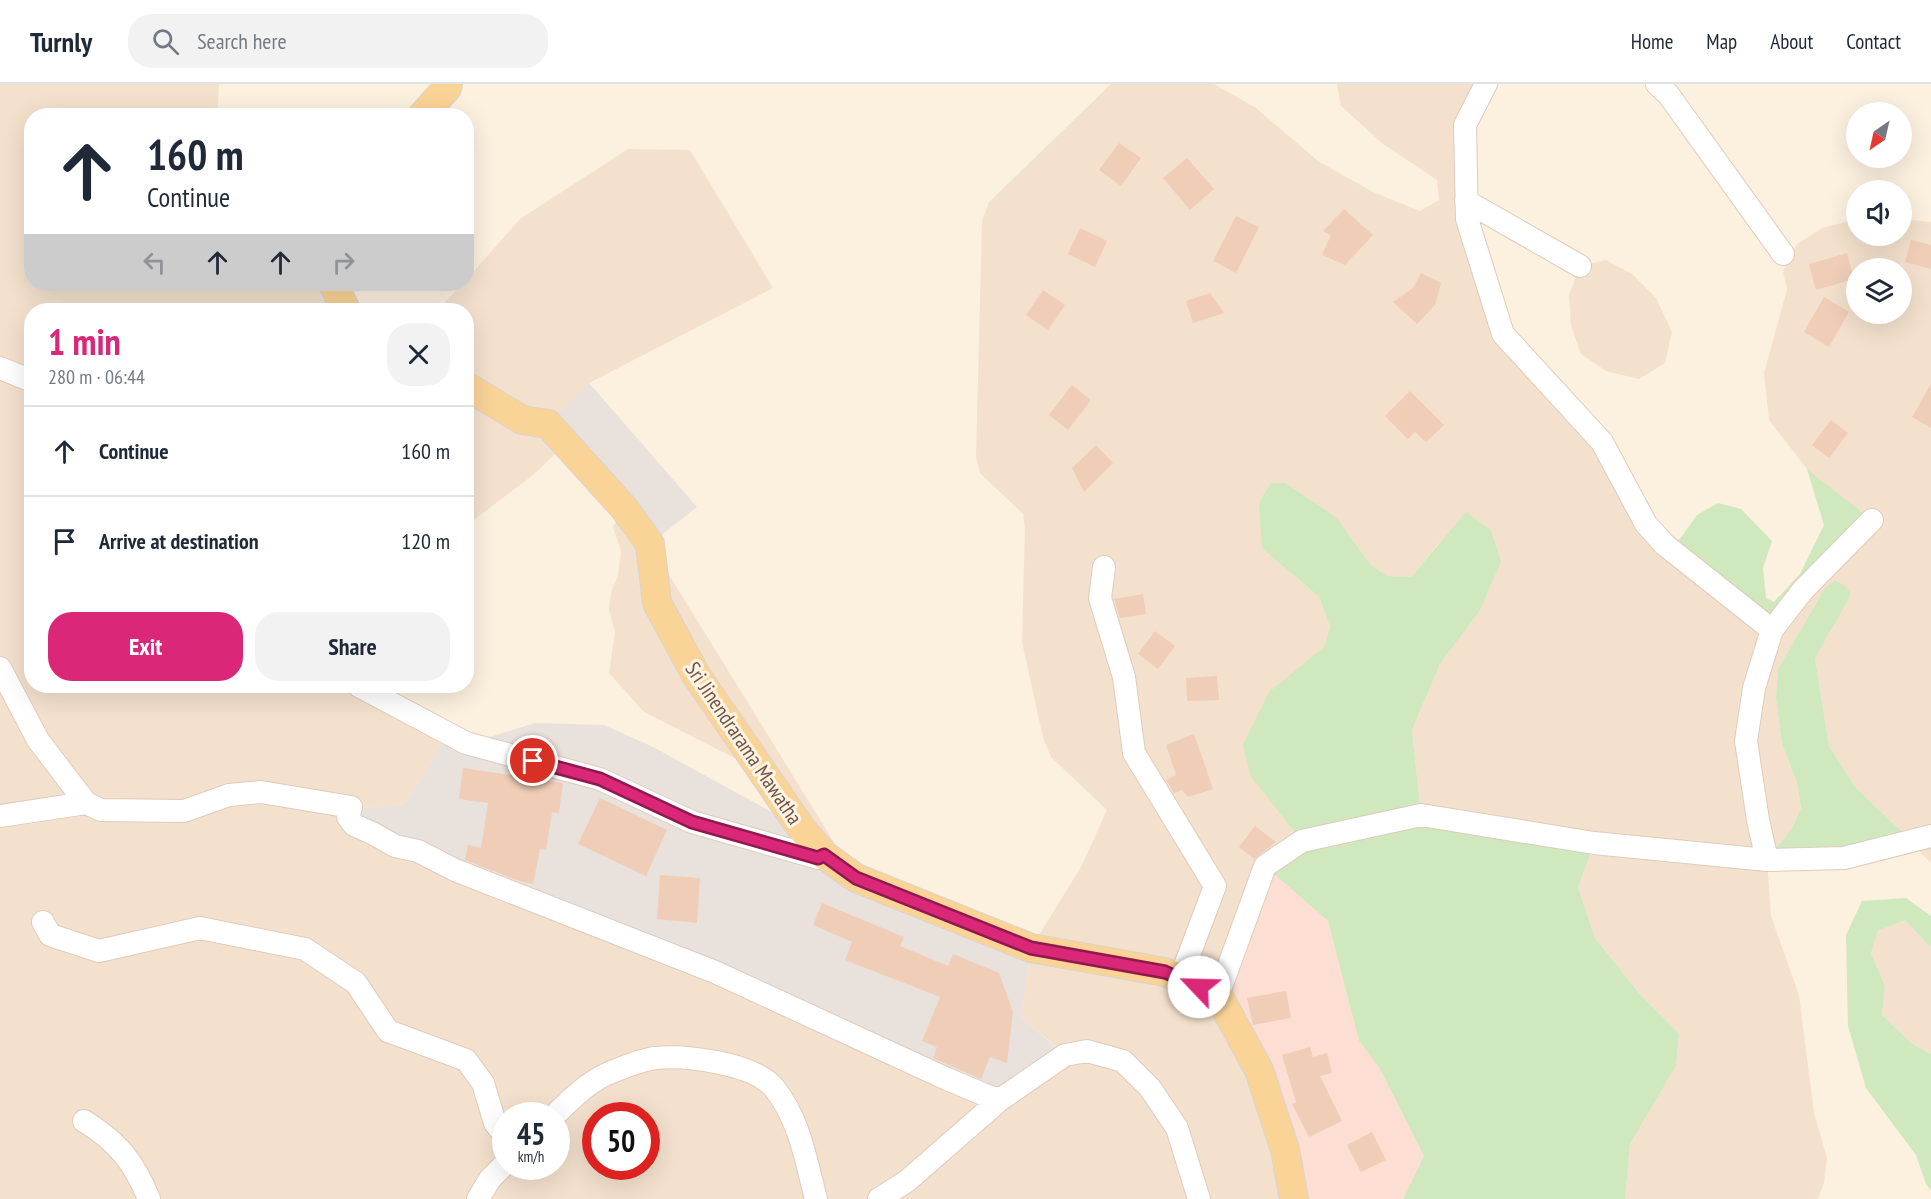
<!DOCTYPE html>
<html lang="en">
<head>
<meta charset="utf-8">
<style>
	:root { --surface:#fff; --page:#f2f2f3; --text:#1f2937; --muted:#747a83; --line:#e0e1e3; --accent:#db2777 }
	body { margin:0; font-family:"PT Sans Narrow",sans-serif; background:var(--page); color:var(--text); height:100vh; display:flex; flex-direction:column; font-size:22px; white-space:nowrap }
	* { box-sizing:border-box; margin:0 }
	p { font-size:20px; color:var(--muted) }
	.icon { flex:none; width:33px; height:33px; fill:none; stroke:currentColor; stroke-width:2; stroke-linecap:round; stroke-linejoin:round }
	.map { position:relative; flex:1; overflow:hidden }
	.details { position:absolute; left:24px; top:219px; width:450px; height:390px; display:flex; flex-direction:column; background:var(--surface); border-radius:24px; box-shadow:0 6px 24px #0002 }
	.details>* { flex:none }
	.hud { position:absolute; left:24px; top:24px; width:450px; height:183px; border-radius:24px; box-shadow:0 6px 24px #0002; background:#fff; color:var(--text); overflow:hidden }
	.needle { width:39px; rotate:214deg }
	.controls { position:absolute; left:1846px; top:18px; display:grid; gap:12px }
	.controls a { display:grid; place-items:center; width:66px; height:66px; border-radius:50%; background:var(--surface); box-shadow:0 6px 24px #0002; font-size:30px }
	.speed { position:absolute; left:492px; top:1018px; display:flex; gap:12px; font-size:30px; font-weight:700; text-align:center }
	.speed>* { display:grid; place-content:center; width:78px; height:78px; border-radius:50%; background:var(--surface); box-shadow:0 6px 24px #0002; line-height:1 }
	.speed small { font-size:15px; font-weight:400 }
	.speed .limit { border:9px solid #d22; background:#fff; color:#111 }
	.pin { position:absolute; display:grid; place-items:center; width:51px; height:51px; color:#fff; margin:-26px; border:3px solid #fff; border-radius:50%; box-shadow:0 2px 6px #0007 }
	.me { position:absolute; width:66px; margin:-33px; rotate:294deg; stroke-linejoin:round; filter:drop-shadow(0 0 4px #0008) }
	.turn { display:flex; align-items:center; gap:21px; height:126px; padding:0 24px; font-size:27px }
	.turn .icon { width:78px; height:78px; stroke-width:2.5 }
	.turn b { display:block; font-size:42px; line-height:51px }
	.lanes { display:flex; align-items:center; height:57px; padding:0 24px; background:#0003; justify-content:center; gap:30px; direction:ltr }
	.lanes .off { opacity:.35 }
	.round { display:grid; place-items:center; flex:none; width:63px; height:63px; border-radius:24px; background:var(--page) }
	.head { display:flex; align-items:center; justify-content:space-between; height:102px; padding:0 24px }
	h1 { font-size:36px; font-weight:700; line-height:45px; color:var(--accent) }
	.button { display:flex; gap:12px; margin-top:auto; padding:12px 24px }
	.button a { flex:1; height:69px; border-radius:24px; background:var(--accent); color:#fff; font-size:24px; font-weight:700; line-height:69px; text-align:center }
	.button a+a { background:var(--page); color:var(--text) }
	ul { padding:0; list-style:none }
	li { display:flex; align-items:center; gap:18px; height:90px; padding:0 24px; border-top:2px solid var(--line) }
	li div { flex:1 }
	li b { display:block; font-size:22px }
	li em { font-style:normal }
	header { display:flex; align-items:center; gap:36px; box-sizing:border-box; height:84px; padding:0 30px; background:var(--surface); border-bottom:2px solid var(--line) }
	header strong { font-size:28px }
	nav { display:flex; gap:33px; margin-inline-start:auto; font-size:21px }
	.search { width:420px; height:54px; background:var(--page); display:flex; align-items:center; gap:15px; box-sizing:border-box; padding:0 21px; border-radius:24px; color:var(--muted); font-size:22px }
	.map>svg:first-child { display:block }
	.residential { fill:#f3e1cd; fill-rule:evenodd }
	.commercial { fill:#fcded2 }
	.industrial { fill:#e9e1db }
	.green { fill:#d0e8be }
	.building { fill:#f0cdb7 }
	.lines { fill:none; stroke-linecap:round; stroke-linejoin:round }
	.minor-casing { stroke:#dfcbbb; stroke-width:24 }
	.major-casing { stroke:#dad3cf; stroke-width:30 }
	.minor { stroke:#fff; stroke-width:22 }
	.major { stroke:#fad397; stroke-width:28 }
	.route-casing { stroke:#8e194d; stroke-width:15 }
	.route { stroke:#db2777; stroke-width:10 }
	.labels { text-anchor:middle; dominant-baseline:central; stroke-width:6; stroke-linejoin:round; paint-order:stroke }
	.street-label { font-size:21px; fill:#715547; stroke:#fff4e4 }
</style>
</head>
<body>
<header>
<strong>Turnly</strong>
<div class="search"><svg class="icon" aria-label="search" viewBox="0 0 24 24"><circle cx="10" cy="10" r="6"/><path d="M15 15l6 6"/></svg>Search here</div>
<nav><a>Home</a><a>Map</a><a>About</a><a>Contact</a></nav>
</header>
<div class="map">
<svg width="1931" height="1115" viewBox="0 0 1931 1115">
	<rect width="100%" height="100%" fill="#fcf0df"/>
	<path class="residential" d="M0,0H219L217,31L32,32V200H333L346,226H32V602H368L448,644L424,691L404,720L378,724L351,723L1065,970L1021,933L1031,864L1081,783L1107,726L1051,673L1043,654L1022,558L1025,444L1023,430L980,389L976,374L982,137L989,118L1111,0H1214L1256,24L1318,77L1373,108L1420,127L1439,116L1437,96L1383,60L1341,22L1337,0H1486L1465,41L1466,117L1503,250L1602,358L1646,440L1772,546L1871,436L1807,385L1769,336L1764,289L1787,206L1783,187L1797,160L1822,144L1857,135V152H1902V135L1931,138V779L1855,703L1829,662L1815,574L1849,515L1825,504L1778,585L1776,615L1782,660L1797,698L1801,724L1792,744L1767,776L1771,832L1799,911L1814,1029L1827,1074L1824,1099L1818,1115H1625L1630,1060L1676,982L1679,950L1639,909L1595,854L1578,803L1593,759L1421,731L1412,646L1440,580L1479,528L1440,458L1411,493L1387,492L1371,481L1336,433L1295,493L1319,513L1330,541L1324,563L1302,757L1294,1115H0ZM1857,184H1902V230H1857ZM506,1032H556V1083H506ZM596,1032H646V1083H596Z
		M628,65L690,66L773,204L589,299L566,360L533,391L467,441L466,226H438L462,200H466L467,195L520,135Z
		M1606,176L1632,190L1656,214L1672,248L1665,279L1639,295L1606,287L1581,270L1571,242L1569,211L1580,182Z
		M624,424L650,460L856,794L760,687L644,628L609,589L615,548L609,526L611,508L618,492L621,467L613,443Z
		M1905,836L1931,864V970L1911,959L1882,931L1885,902L1871,869L1878,847Z"/>
	<path class="commercial" d="M1265,782L1328,837L1359,957L1379,983L1424,1072L1403,1115H1294L1218,911Z"/>
	<path class="industrial" d="M589,299L697,423L650,460L548,340Z
		M535,639L604,641L653,663L801,744L857,794L1031,864L1021,933L1065,971L1001,1015L518,812L349,727L351,723L378,724L404,720L424,691L448,644L477,657Z"/>
	<path class="green" d="M1807,385L1872,436L1772,546L1665,461L1680,455L1697,431L1718,419L1741,425L1772,457L1763,484L1766,514L1774,518L1800,490L1824,441Z
		M1271,399H1285L1336,433L1371,481L1387,492L1411,493L1466,428L1491,446L1501,478L1479,528L1440,580L1412,646L1421,731L1594,759L1578,803L1595,854L1639,909L1679,950L1676,982L1630,1060L1625,1115H1403L1424,1072L1379,983L1359,957L1328,837L1265,782L1302,757L1251,693L1243,661L1269,608L1324,563L1330,542L1319,513L1262,464L1259,418Z
		M1835,497L1844,501L1850,508L1849,515L1815,574L1829,662L1855,703L1911,757L1767,776L1792,744L1801,724L1797,698L1782,660L1776,615L1778,585L1825,504Z
		M1906,814L1931,832V864L1905,836L1878,847L1871,869L1885,902L1882,931L1911,959L1931,970V1107L1926,1100L1916,1071L1866,1004L1848,942L1846,851L1862,817Z"/>
	<path class="building" d="M1119,59L1141,74L1121,102L1099,86Z
		M1187,74L1214,105L1190,126L1163,94Z
		M1344,125L1373,151L1345,181L1322,171L1331,151L1323,147Z
		M1236,132L1259,143L1236,189L1213,177Z
		M1080,144L1107,157L1095,183L1068,170Z
		M1911,156L1931,161V185L1905,178Z
		M1847,169L1854,195L1816,206L1809,180Z
		M1421,189L1441,199L1435,221L1417,240L1393,218L1413,204Z
		M1043,206L1065,221L1048,246L1026,231Z
		M1210,209L1224,229L1193,239L1186,217Z
		M1824,213L1849,228L1829,263L1804,248Z
		M1931,300V344L1912,333Z
		M1072,301L1091,316L1068,346L1049,331Z
		M1410,307L1444,341L1426,358L1415,348L1408,355L1385,332Z
		M1831,336L1848,349L1829,374L1812,361Z
		M1096,361L1113,379L1084,408L1072,384Z
		M1143,510L1146,530L1120,534L1114,515Z
		M1155,547L1175,562L1158,585L1138,570Z
		M1217,592L1219,616L1187,617L1186,594Z
		M1194,650L1213,705L1188,713L1182,706L1174,709L1166,696L1176,691L1166,661Z
		M463,684L563,699L559,729L552,728L546,766L540,765L533,800L520,797L465,776L468,761L481,764L488,719L459,715Z
		M600,714L667,746L646,792L578,760Z
		M1255,742L1276,758L1254,775L1239,763Z
		M660,791L700,794L697,839L657,835Z
		M822,819L904,853L900,862L948,882L953,870L999,889L1013,928L1007,979L990,973L981,995L933,974L937,963L922,957L940,913L845,876L852,858L813,841Z
		M1286,907L1291,934L1253,941L1247,914Z
		M1310,963L1313,973L1327,969L1332,989L1320,992L1342,1037L1309,1053L1292,1020L1296,1018L1282,971Z
		M1372,1048L1386,1076L1361,1088L1347,1061Z"/>
	<g class="lines">
		<defs>
			<path id="minor" d="M1486,0L1465,41L1467,135L1503,250L1602,358L1646,440L1665,461L1772,546
				M1657,0L1668,10L1783,170
				M1466,117L1580,182
				M0,284L32,297
				M1104,483L1100,514L1124,593L1134,669L1215,802L1180,895
				M0,584L38,656L86,719L101,726L184,727L229,711L261,708L351,723L348,733L354,741L374,750L395,762L418,767L455,786L715,888L947,995L990,1013L1001,1015
				M359,602L466,659L600,695L692,738L818,774L824,771
				M0,732L86,719
				M1767,776L1758,736L1746,657L1754,604L1772,546L1803,506L1872,436
				M43,838L50,851L99,867L200,844L305,865L356,899L388,947L466,976L483,999L495,1039L506,1053
				M1218,911L1265,782L1302,757L1421,731L1594,759L1767,776L1844,774L1931,752
				M554,1032C569,1017 587,999 607,990C621,984 640,976 655,974C686,971 755,979 775,1005C800,1037 806,1077 816,1115
				M84,1037C118,1058 134,1078 149,1115
				M478,1115L490,1095L506,1079
				M879,1115L907,1097L1001,1015L1065,971L1087,967L1123,977L1150,1004L1177,1044L1199,1115"/>
			<path id="major" d="M422,32L447,4L448,0
				M333,200L346,226
				M466,302L522,336L548,340L624,424L650,460L657,519L696,591L801,744L824,771L856,794L1031,864L1165,888L1218,911L1259,986L1285,1066L1294,1115"/>
		</defs>
		<use href="#minor" class="minor-casing"/>
		<use href="#major" class="major-casing"/>
		<use href="#minor" class="minor"/>
		<use href="#major" class="major"/>
	</g>
	<g class="lines">
		<defs>
			<path id="route" d="M533,677L600,695L692,738L818,774L824,771L856,794L1031,864L1165,888L1199,903"/>
		</defs>
		<use href="#route" class="route-casing"/>
		<use href="#route" class="route"/>
	</g>
	<g class="labels">
		<g class="street-label">
			<text transform="translate(744 659) rotate(56)">Sri Jinendrarama Mawatha</text>
		</g>
	</g>
</svg>
<div class="controls">
<a><svg class="needle" viewBox="-14 -14 28 28"><path d="M0-13l5 13h-10z" fill="#e53935"/><path d="M0 13l5-13h-10z" fill="#747a83"/></svg></a>
<a><svg class="icon" aria-label="sound" viewBox="0 0 24 24"><path d="M4 9h4l5-4v14l-5-4H4zM17 9q2 3 0 6"/></svg></a>
<a><svg class="icon" aria-label="layers" viewBox="0 0 24 24"><path d="M12 4l9 5-9 5-9-5zM3 14l9 5 9-5"/></svg></a>
</div>
<div class="speed"><div>45<small>km/h</small></div><div class="limit">50</div></div>
<div class="pin" style="left:533px;top:677px;background:#d93025"><svg class="icon" aria-label="arrive" viewBox="0 0 24 24"><path d="M6 21V4h12l-3 4 3 4H6"/></svg></div>
<svg class="me" style="left:1199px;top:903px" viewBox="-20 -20 40 40"><circle r="19" fill="#fff"/><path d="M0-13L10 11 0 6-10 11z" fill="#db2777"/></svg>
<div class="hud">
<div class="turn"><svg class="icon" aria-label="ahead" viewBox="0 0 24 24"><path d="M12 20V5M6 11l6-6 6 6"/></svg><div><b>160 m</b>Continue</div></div>
<div class="lanes"><svg class="icon off" aria-label="left" viewBox="0 0 24 24"><path d="M17 20v-9H6M10 6l-5 5 5 5"/></svg><svg class="icon" aria-label="ahead" viewBox="0 0 24 24"><path d="M12 20V5M6 11l6-6 6 6"/></svg><svg class="icon" aria-label="ahead" viewBox="0 0 24 24"><path d="M12 20V5M6 11l6-6 6 6"/></svg><svg class="icon off" aria-label="right" viewBox="0 0 24 24"><path d="M7 20v-9h11M14 6l5 5-5 5"/></svg></div>
</div>
<section class="details">
<div class="head"><div><h1>1 min</h1><p>280 m · 06:44</p></div><a class="round"><svg class="icon" aria-label="close" viewBox="0 0 24 24"><path d="M6 6l12 12M18 6L6 18"/></svg></a></div>
<ul>
<li><svg class="icon" aria-label="ahead" viewBox="0 0 24 24"><path d="M12 20V5M6 11l6-6 6 6"/></svg><div><b>Continue</b></div><em>160 m</em></li>
<li><svg class="icon" aria-label="arrive" viewBox="0 0 24 24"><path d="M6 21V4h12l-3 4 3 4H6"/></svg><div><b>Arrive at destination</b></div><em>120 m</em></li>
</ul>
<div class="button"><a>Exit</a><a>Share</a></div>
</section>
</div>
</body>
</html>
